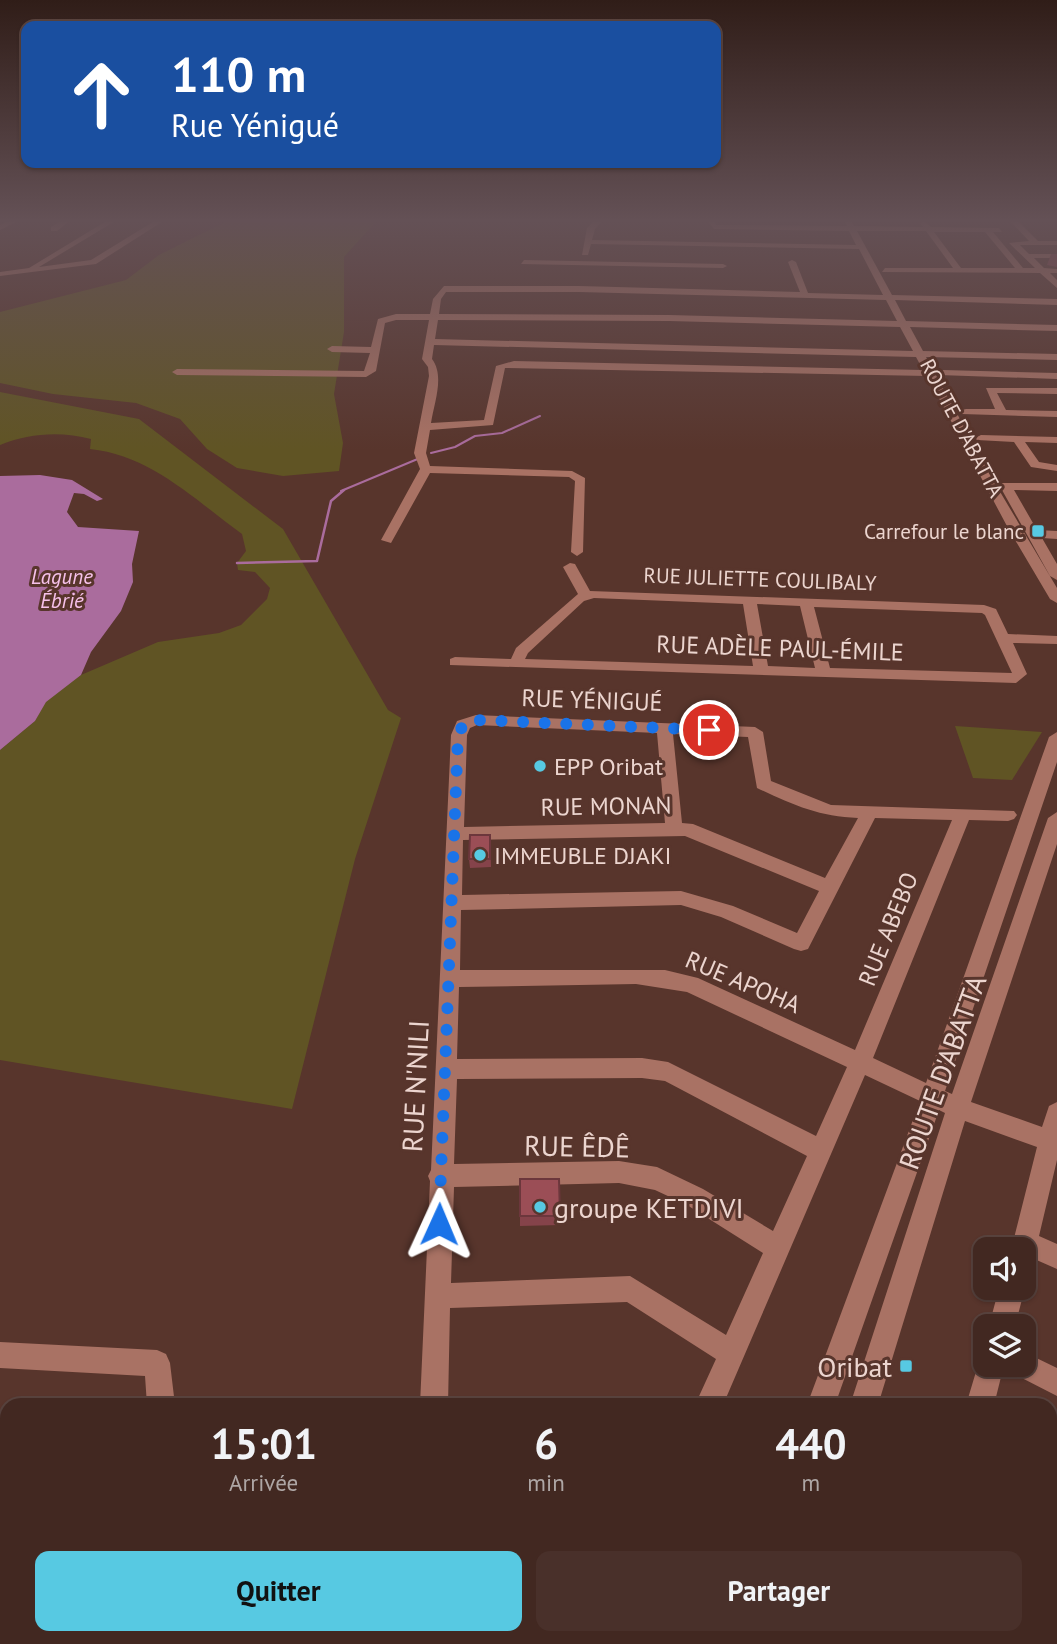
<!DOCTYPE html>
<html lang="fr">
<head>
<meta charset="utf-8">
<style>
	:root { --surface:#422821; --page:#49302a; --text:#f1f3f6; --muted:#aea6a5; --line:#5a443f; --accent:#57c9e2 }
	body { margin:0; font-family:"PT Sans",sans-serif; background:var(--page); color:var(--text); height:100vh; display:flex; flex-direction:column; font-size:26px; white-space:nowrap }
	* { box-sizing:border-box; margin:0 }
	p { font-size:23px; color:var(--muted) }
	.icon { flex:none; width:38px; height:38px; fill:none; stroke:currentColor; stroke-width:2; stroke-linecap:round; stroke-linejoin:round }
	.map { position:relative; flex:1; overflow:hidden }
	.drawer { position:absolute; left:0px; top:1398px; width:1057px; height:247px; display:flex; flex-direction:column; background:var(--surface); border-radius:21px 21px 0 0; box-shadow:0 2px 5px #0004,0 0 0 2px var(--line) }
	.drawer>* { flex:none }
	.guide { position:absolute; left:21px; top:21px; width:700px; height:147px; border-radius:14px; box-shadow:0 2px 5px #0004,0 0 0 2px var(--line); background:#1a4fa0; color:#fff; overflow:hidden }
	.tools { position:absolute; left:973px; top:1237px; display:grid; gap:14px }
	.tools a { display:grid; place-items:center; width:63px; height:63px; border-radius:14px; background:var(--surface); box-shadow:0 2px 5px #0004,0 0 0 2px var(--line); font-size:35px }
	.pin { position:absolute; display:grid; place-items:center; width:60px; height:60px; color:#fff; margin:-30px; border:4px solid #fff; border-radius:50%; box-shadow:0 2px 7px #0007 }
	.me { position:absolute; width:77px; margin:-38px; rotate:1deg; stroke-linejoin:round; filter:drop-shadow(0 0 5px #0008) }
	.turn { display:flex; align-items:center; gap:24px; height:147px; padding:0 35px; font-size:32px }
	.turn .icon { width:91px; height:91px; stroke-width:2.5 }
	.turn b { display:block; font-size:49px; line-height:60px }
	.eta { display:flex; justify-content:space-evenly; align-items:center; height:119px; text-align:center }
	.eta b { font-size:42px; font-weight:700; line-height:49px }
	.primary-button { display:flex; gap:14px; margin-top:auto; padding:14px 35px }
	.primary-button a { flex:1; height:80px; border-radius:14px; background:var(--accent); color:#111; font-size:28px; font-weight:700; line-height:80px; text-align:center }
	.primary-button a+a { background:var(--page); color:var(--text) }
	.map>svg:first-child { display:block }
	.green { fill:#605424 }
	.water { fill:#aa6c9d }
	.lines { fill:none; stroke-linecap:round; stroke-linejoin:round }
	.stream-far1 { stroke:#aa6c9d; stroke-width:2 }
	.stream { stroke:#aa6c9d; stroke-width:2.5 }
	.minor { fill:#a97264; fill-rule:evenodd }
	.wall { fill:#85434a }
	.building { fill:#9b4e56; stroke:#6c373c; stroke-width:2 }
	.route { stroke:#1a73e8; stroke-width:12; stroke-dasharray:0 21.6 }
	.poi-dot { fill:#57c9e2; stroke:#58352c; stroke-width:2.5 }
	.labels { text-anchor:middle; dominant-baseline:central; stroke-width:6; stroke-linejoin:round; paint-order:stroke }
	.far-street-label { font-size:21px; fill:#ecd5cf; stroke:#58352c }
	.far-poi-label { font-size:21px; fill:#ecd5cf; stroke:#58352c; text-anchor:end }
	.far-water-label { font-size:21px; font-style:italic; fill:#f6c1ea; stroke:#58352c }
	.street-label { font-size:24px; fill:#ecd5cf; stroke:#58352c }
	.poi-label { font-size:24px; fill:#ecd5cf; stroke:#58352c; text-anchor:start }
	.near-street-label { font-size:28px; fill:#ecd5cf; stroke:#58352c }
	.near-poi-label { font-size:28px; fill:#ecd5cf; stroke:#58352c; text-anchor:start }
</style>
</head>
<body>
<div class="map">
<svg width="1057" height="1644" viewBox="0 0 1057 1644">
	<rect width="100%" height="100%" fill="#58352c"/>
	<path class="green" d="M229,220H374L373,225L344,257V332L334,394L343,443L339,471L283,476L237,468L207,449L180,419L136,403L53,394L0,383V312L126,280L159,255Z
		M0,392L139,419L283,529L388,710L401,718L355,859L292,1109L0,1060V750L35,721L45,702L81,675L158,642L219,633L241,625L267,599L270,588L255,572L238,570L237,563L246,551L242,534C194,499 150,455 90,449L91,439C61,431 29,433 0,445Z
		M955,726L1042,732L1012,780L973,778Z"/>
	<path class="water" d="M40,475L72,480L103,499L97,501L84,494L74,493L67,512L78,527L139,531L132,564L133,582L121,611L91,652L81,675L46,702L35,721L0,750V476Z"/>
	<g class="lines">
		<path class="stream-far1" d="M431,453L455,447L475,436L502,433L540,416
			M341,491L420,458"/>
		<path class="stream" d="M237,563L317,561L331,501L344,490"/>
		<path class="minor" d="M10,220H20L0,230V225Z
			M63,220H71L57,231H51V227Z
			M108,220H117L39,267L91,260L156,220H165L96,264L0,276V272L29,268Z
			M595,220H603L595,229L592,240L856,245L849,231L714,229L707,220H714L716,225L847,226L844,220H851L854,226L923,227L920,223L924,221L931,227L999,228L1002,232H993L1023,268H1035L1009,243L1029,241L1009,220H1017L1038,241H1057V245H1020L1029,254H1057V258H1034L1044,268L1057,269V273H1050L1057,280V288L1040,273L882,272L885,268H953L926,231H857L892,295L1057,299V305L895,300L906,321L1057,325V331L910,327L923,351L1057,354V360L926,357L995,483H1057V491L1014,490L1037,530L1057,531V539L1042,538L1057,564V580L1050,576L1002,490H999L1057,588V603L1050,599L1008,528L927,376L505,368L493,425L430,430L426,453L430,466L572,471L585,478L583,552L577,556L571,552L575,481L569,477L430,473L391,543L381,540L420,469L414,453L429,376L428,367L422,359L429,320H396L385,323L376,371L366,377L177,375L172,372L177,369L364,371L370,353L332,352L327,349L332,346L371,347L378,319L396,314H430L433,299L444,286H579L800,292L788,262L792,260L796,262L808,293L883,295L859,249L591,244L588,255H582L587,228ZM934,232H985L1015,268H961ZM446,292H579L886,300L897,321L669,315L439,314L441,299ZM438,320L669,321L900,327L913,351L435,339ZM434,345L916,357L923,370L514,361L496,366L484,420L431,423C434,403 445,376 432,359Z
			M524,260L723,264L727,266L723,268L521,264Z
			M943,370L1057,373V379L939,375V371Z
			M986,388H1057V394L997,393L1006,410L1057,411V417L962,414V410L966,409H995Z
			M981,435L1057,437V443L1025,442L1039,462L1057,465V471L1031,467L1014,442L977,440L975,438Z
			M570,563L575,564L590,591L984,605L996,609L1008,634L1057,636V644L1013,643L1027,674L1016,683L450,665V659L455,657L511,659L516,648L578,594L563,567ZM594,598L743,604L753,666L525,659L528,653L584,601ZM757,604L800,606L815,668L768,666ZM814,607L982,613L985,615L1012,673L830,668Z
			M476,715L755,727L763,732L771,781L831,805L1014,811L1017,815L1014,819L1008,821L969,820L873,1058L926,1083L1049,737L1057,732V762L945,1091L952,1094L1048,818L1057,812V844L971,1102L1042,1127L1049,1106L1057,1102V1160L1039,1236L1057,1244V1269L1032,1258L1024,1262V1250H1011L1037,1147L965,1121L878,1405H850L945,1113L939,1110L835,1405H807L920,1101L865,1075L723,1405H695L716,1359L627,1302L450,1308L448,1405H420L430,1181L428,1176L431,1170L451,735L457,721ZM477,725L657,733L665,823L464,827L467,735L470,728ZM673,734L748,737L757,788C791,804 819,817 858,818L825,878L693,824L682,823ZM875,818L952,820L855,1050L698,978L665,970H460L461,910L681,905L721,917L794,949L801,951L808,949ZM685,836L819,891L797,933L733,906L681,891L462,895L463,840ZM636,984L687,992L847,1067L816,1136L668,1062L642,1058L457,1059L459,987ZM642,1078L665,1081L807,1156L773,1231L703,1189L657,1167L619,1161L454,1164L457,1079ZM619,1183L655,1190L687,1205L763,1253L726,1335L630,1276L451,1283L454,1187Z
			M1024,1286L1025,1288L1015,1326H989L999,1288H1024Z
			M0,1342L157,1350L166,1354L170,1363L175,1405H147L145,1376L0,1368Z
			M1024,1352L1057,1368V1396L1014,1374L1010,1365H1024Z
			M985,1354V1365H1004L994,1405H966L978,1365Z
			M1050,1516L1057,1519V1591L1050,1588Z
			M0,1517H7V1547H0Z
			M722,1638H754L752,1644H720Z
			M771,1638H803L801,1644H769Z"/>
	</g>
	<path class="wall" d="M1051,254H1057V267L1047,265Z
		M490,835L491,867L470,868L469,859Z
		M520,1179L560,1216V1225L520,1226Z"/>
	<path class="building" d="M470,835H490V859H469Z
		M520,1179H559L560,1216H520Z"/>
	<linearGradient id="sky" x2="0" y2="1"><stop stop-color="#301d18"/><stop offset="0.49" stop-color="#645156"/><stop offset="1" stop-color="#645156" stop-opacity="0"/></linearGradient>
	<rect width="1057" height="450" fill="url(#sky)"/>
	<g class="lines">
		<path class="route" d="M439,1224L458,735L463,725L476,720L709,730"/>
	</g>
	<g class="poi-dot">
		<rect x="1031" y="524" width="14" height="14" rx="3.5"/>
		<circle cx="540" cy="766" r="7"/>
		<circle cx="480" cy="855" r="7"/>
		<circle cx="540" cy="1207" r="7"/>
		<rect x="899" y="1359" width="14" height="14" rx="3.5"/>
	</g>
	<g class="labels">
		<g class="far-street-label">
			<text transform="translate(962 428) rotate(62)">ROUTE D'ABATTA</text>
			<text transform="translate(760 579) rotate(2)">RUE JULIETTE COULIBALY</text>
		</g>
		<g class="far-poi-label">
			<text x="1024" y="531">Carrefour le blanc</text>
		</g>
		<g class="far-water-label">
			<text x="62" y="576">Lagune<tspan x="62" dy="24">Ébrié</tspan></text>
		</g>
		<g class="street-label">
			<text transform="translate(780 648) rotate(2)">RUE ADÈLE PAUL-ÉMILE</text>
			<text transform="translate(592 700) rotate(2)">RUE YÉNIGUÉ</text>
			<text transform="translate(606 806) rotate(-1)">RUE MONAN</text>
			<text transform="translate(888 929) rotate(-68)">RUE ABEBO</text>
			<text transform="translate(743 982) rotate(23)">RUE APOHA</text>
		</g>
		<g class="poi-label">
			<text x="554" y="766">EPP Oribat</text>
			<text x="494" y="855">IMMEUBLE DJAKI</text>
		</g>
		<g class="near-street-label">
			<text transform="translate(942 1072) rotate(-70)">ROUTE D'ABATTA</text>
			<text transform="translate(415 1086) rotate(-87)">RUE N'NILI</text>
			<text transform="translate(577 1146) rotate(1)">RUE ÊDÊ</text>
		</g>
		<g class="near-poi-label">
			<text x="554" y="1207">groupe KETDIVI</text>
			<text x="892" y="1366" text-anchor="end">Oribat</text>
		</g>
	</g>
</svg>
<div class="tools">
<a><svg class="icon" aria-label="sound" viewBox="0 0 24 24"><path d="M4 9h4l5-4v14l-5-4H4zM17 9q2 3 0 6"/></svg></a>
<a><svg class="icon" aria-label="layers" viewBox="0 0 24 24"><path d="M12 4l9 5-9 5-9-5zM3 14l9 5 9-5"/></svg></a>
</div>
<div class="pin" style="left:709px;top:730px;background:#d93025"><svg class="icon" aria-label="arrive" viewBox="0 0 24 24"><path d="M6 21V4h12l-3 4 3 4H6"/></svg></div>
<svg class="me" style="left:439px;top:1224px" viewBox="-20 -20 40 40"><path d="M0-17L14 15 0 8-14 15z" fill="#1a73e8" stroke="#fff" stroke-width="4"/></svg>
<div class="guide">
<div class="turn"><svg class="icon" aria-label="ahead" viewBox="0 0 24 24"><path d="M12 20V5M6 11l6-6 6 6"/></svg><div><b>110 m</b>Rue Yénigué</div></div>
</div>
<section class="drawer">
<div class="eta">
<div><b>15:01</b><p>Arrivée</p></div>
<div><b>6</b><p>min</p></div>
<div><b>440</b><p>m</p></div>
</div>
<div class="primary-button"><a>Quitter</a><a>Partager</a></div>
</section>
</div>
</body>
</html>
